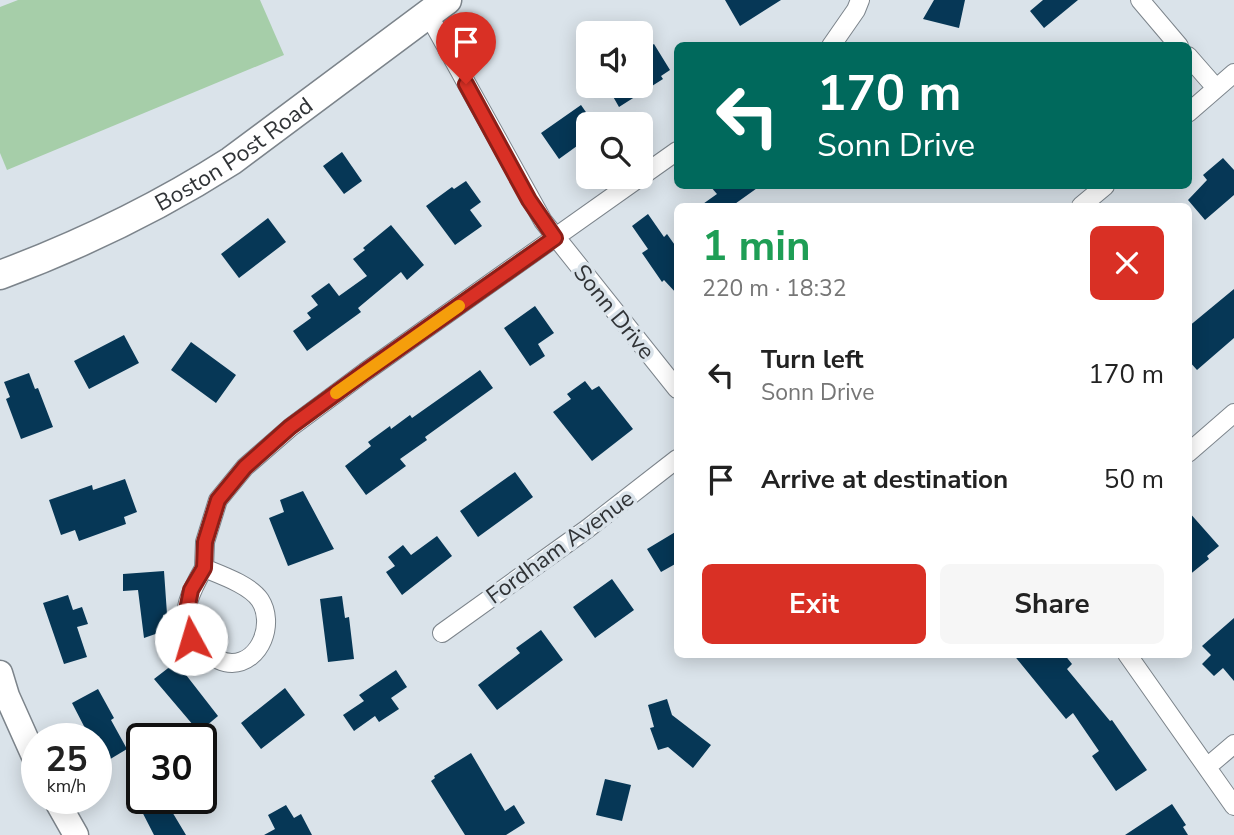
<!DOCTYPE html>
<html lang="en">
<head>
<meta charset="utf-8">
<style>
	:root { --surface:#fff; --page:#f6f6f6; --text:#222; --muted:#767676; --accent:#d93025 }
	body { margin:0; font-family:"Nunito Sans",sans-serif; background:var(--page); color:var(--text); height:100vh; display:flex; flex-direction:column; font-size:26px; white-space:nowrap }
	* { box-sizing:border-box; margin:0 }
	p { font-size:23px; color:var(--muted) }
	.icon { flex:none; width:38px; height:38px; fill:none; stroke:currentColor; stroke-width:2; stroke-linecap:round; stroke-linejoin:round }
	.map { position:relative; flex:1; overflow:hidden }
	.details { position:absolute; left:674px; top:203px; width:518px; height:455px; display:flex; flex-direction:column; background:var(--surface); border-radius:10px; box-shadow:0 4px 18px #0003 }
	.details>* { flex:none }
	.guide { position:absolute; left:674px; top:42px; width:518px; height:147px; border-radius:10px; box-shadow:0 4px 18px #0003; background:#00695c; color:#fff; overflow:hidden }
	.buttons { position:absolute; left:576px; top:21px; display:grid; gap:14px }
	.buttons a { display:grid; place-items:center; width:77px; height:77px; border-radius:10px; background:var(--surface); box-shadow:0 4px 18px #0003; font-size:35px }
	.speed { position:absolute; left:21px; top:723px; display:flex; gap:14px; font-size:35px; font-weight:700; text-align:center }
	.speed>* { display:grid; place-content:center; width:91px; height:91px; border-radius:50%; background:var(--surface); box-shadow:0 4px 18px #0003; line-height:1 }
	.speed small { font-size:18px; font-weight:400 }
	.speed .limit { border:4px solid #111; border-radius:10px; background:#fff; color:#111 }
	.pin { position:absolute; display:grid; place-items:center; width:60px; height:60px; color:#fff; margin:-72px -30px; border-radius:50% 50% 50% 0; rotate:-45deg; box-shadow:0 0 7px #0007 }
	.pin .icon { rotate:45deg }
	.me { position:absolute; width:77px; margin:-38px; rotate:354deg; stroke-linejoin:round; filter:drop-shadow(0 0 5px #0008) }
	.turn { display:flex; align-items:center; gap:24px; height:147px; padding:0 28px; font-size:32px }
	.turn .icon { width:91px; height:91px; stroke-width:2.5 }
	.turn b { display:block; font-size:49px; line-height:60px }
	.round { display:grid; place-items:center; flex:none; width:74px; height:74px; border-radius:10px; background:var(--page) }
	.overview { display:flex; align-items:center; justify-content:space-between; height:119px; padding:0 28px }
	h1 { font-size:42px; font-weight:700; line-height:52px; color:#1e9e55 }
	.primary-button { display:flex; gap:14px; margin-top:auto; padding:14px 28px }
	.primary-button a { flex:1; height:80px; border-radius:10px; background:var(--accent); color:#fff; font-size:28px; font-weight:700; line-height:80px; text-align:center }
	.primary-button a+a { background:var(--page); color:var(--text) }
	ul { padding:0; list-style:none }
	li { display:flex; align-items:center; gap:21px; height:105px; padding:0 28px }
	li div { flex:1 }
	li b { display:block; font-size:26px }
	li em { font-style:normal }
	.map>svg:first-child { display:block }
	.green { fill:#a6cea9 }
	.building { fill:#063756 }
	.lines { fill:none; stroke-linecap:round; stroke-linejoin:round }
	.street-casing { stroke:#7c848b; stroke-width:20 }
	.secondary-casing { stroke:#7c848b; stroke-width:27 }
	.primary-casing { stroke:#7c848b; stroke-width:31 }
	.street { stroke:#fff; stroke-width:18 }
	.secondary { stroke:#fff; stroke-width:24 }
	.primary { stroke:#fff; stroke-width:28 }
	.route-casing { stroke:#8d1f18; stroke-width:18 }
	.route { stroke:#d93025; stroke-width:12 }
	.slow { stroke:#f59e0b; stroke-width:12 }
	.labels { text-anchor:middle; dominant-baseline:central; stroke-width:7; stroke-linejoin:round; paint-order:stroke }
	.street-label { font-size:23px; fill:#303336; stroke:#dae3ea }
</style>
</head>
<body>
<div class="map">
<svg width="1234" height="835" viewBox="0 0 1234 835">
	<rect width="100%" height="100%" fill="#dae3ea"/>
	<path class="green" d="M18,0H260L284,55L7,170L0,153V7Z"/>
	<path class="building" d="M725,0H781L740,26Z
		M934,0H965L959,28L923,19Z
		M1043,0H1078L1044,28L1030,11Z
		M654,44L670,70L661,76L663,79L619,107L607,86H640V52Z
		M581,105L588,115V138L559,159L541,133Z
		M342,152L362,181L344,194L323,166Z
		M1223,158L1234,170V195L1205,220L1188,200L1207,180L1203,175Z
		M466,181L481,202L470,210L482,226L455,245L426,206L452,187L454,189Z
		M710,186H760L732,206H700L717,194Z
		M648,214L664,237L667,234L677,248V294L664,280L662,282L642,253L648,249L632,226Z
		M268,218L286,242L239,278L221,254Z
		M391,225L424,265L407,280L401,272L358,308L361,312L307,351L293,331L311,318L307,313L318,305L311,296L329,283L339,296L367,276L353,259L365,250L363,248Z
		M1234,289V338L1197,370L1188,360V327Z
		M535,306L554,333L538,344L545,356L530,366L504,328Z
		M124,335L139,363L89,389L74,361Z
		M191,342L236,375L216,403L171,370Z
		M480,370L493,388L425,437L427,440L400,459L406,466L366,495L345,466L371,446L368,442L390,426L391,429L410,415L412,418Z
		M29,373L35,389L38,388L53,427L21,439L6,399L10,397L4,382Z
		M585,381L592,390L599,386L633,429L592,461L553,412L571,399L567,394Z
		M515,472L533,497L478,537L460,511Z
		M125,479L137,512L124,517L126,524L79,541L75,530L61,535L49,500L92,485L93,490Z
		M303,491L334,549L288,566L269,518L284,512L280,500Z
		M1188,511L1219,546L1207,556L1209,559L1188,576Z
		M677,531V563L661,572L647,549Z
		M437,536L452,556L402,595L386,572L395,566L388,557L403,545L411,555Z
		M164,571L167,614L163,615L164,631L144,638L138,590L123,591V574Z
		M612,579L634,610L595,638L573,607Z
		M68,595L73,610L82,607L88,624L77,627L87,657L64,664L43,603Z
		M342,596L345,618L349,617L354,659L328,662L320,599Z
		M1234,618V681L1223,668L1214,676L1202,664L1211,655L1202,646Z
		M541,630L563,660L497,710L478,685L520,653L516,648Z
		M1013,654H1064L1072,664L1067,669L1110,721L1112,720L1147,770L1116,791L1092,756L1099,751L1073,713L1066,719Z
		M176,662L218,716L199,732L154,679Z
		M396,670L407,687L391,698L399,709L379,722L375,716L354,731L343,715L364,701L359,695Z
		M285,688L305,715L261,749L241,723Z
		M98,689L114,718L111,720L127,749L107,761L96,738L90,731L87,732L72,703Z
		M667,699L672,715L711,745L693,768L668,747L658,750L650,728L654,727L648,705Z
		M471,753L505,811L514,805L525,823L506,835H465L431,781L435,778L434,776Z
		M605,779L631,785L622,821L596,815Z
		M135,798H192L171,810L186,835H154Z
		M1172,804L1186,825L1183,827L1188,835H1125Z
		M286,805L294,818L301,814L312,835H264L275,829L268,815Z"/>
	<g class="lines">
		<defs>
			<path id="street" d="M1140,0L1179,46
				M428,14L543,221L677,389
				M831,46L856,10L860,0
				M1188,56L1216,88
				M1188,113L1234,73
				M1081,206L1105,186
				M1188,453L1234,413
				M204,568L205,542L218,500L245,467L291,427L365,372L677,151
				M204,568C221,575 250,585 260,600C275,623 261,662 232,663C222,663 215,658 208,653C203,649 194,644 191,639C177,616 193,587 204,568Z
				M442,633L587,529L677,459
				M1127,654L1234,806
				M1207,767L1234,744"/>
			<path id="secondary" d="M0,673L7,696L37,763
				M55,798L76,835"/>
			<g id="primary">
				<path id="s1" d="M0,275C83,244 156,209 231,161L447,0"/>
			</g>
		</defs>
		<use href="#street" class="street-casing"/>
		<use href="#secondary" class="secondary-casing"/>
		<use href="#primary" class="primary-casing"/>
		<use href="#street" class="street"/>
		<use href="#secondary" class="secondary"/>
		<use href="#primary" class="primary"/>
	</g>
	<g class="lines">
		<defs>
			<path id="route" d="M191,639L185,620L191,590L204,568L205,542L218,500L245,467L290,427L365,372L555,238L529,200L466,84"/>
		</defs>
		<use href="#route" class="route-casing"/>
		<use href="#route" class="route"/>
		<path class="slow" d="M336,393L459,306"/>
	</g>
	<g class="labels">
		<g class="street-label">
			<text stroke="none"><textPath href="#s1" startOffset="264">Boston Post Road</textPath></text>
			<text transform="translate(614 312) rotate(51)">Sonn Drive</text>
			<text transform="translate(560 547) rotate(-36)">Fordham Avenue</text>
		</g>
	</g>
</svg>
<div class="buttons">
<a><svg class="icon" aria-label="sound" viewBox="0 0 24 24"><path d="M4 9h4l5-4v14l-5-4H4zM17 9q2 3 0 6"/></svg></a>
<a><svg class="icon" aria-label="search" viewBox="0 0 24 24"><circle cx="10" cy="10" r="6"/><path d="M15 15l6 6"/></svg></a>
</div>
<div class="speed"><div>25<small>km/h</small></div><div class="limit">30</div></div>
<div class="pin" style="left:466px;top:84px;background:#d93025"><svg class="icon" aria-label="arrive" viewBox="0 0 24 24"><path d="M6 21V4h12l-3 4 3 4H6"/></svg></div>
<svg class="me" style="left:191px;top:639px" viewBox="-20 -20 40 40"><circle r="19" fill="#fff"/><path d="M0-13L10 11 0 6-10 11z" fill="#d93025"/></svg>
<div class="guide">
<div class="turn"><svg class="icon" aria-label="left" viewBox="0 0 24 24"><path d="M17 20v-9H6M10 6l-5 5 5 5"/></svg><div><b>170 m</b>Sonn Drive</div></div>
</div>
<section class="details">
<div class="overview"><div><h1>1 min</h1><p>220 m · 18:32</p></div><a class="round" style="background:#d93025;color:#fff"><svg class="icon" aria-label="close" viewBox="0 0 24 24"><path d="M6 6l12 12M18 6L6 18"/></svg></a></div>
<ul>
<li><svg class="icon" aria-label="left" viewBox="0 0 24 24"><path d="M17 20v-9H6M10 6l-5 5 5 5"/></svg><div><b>Turn left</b><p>Sonn Drive</p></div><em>170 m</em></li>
<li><svg class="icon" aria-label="arrive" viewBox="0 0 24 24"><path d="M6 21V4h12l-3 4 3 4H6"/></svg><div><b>Arrive at destination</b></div><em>50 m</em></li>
</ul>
<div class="primary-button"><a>Exit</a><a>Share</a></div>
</section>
</div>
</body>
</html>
